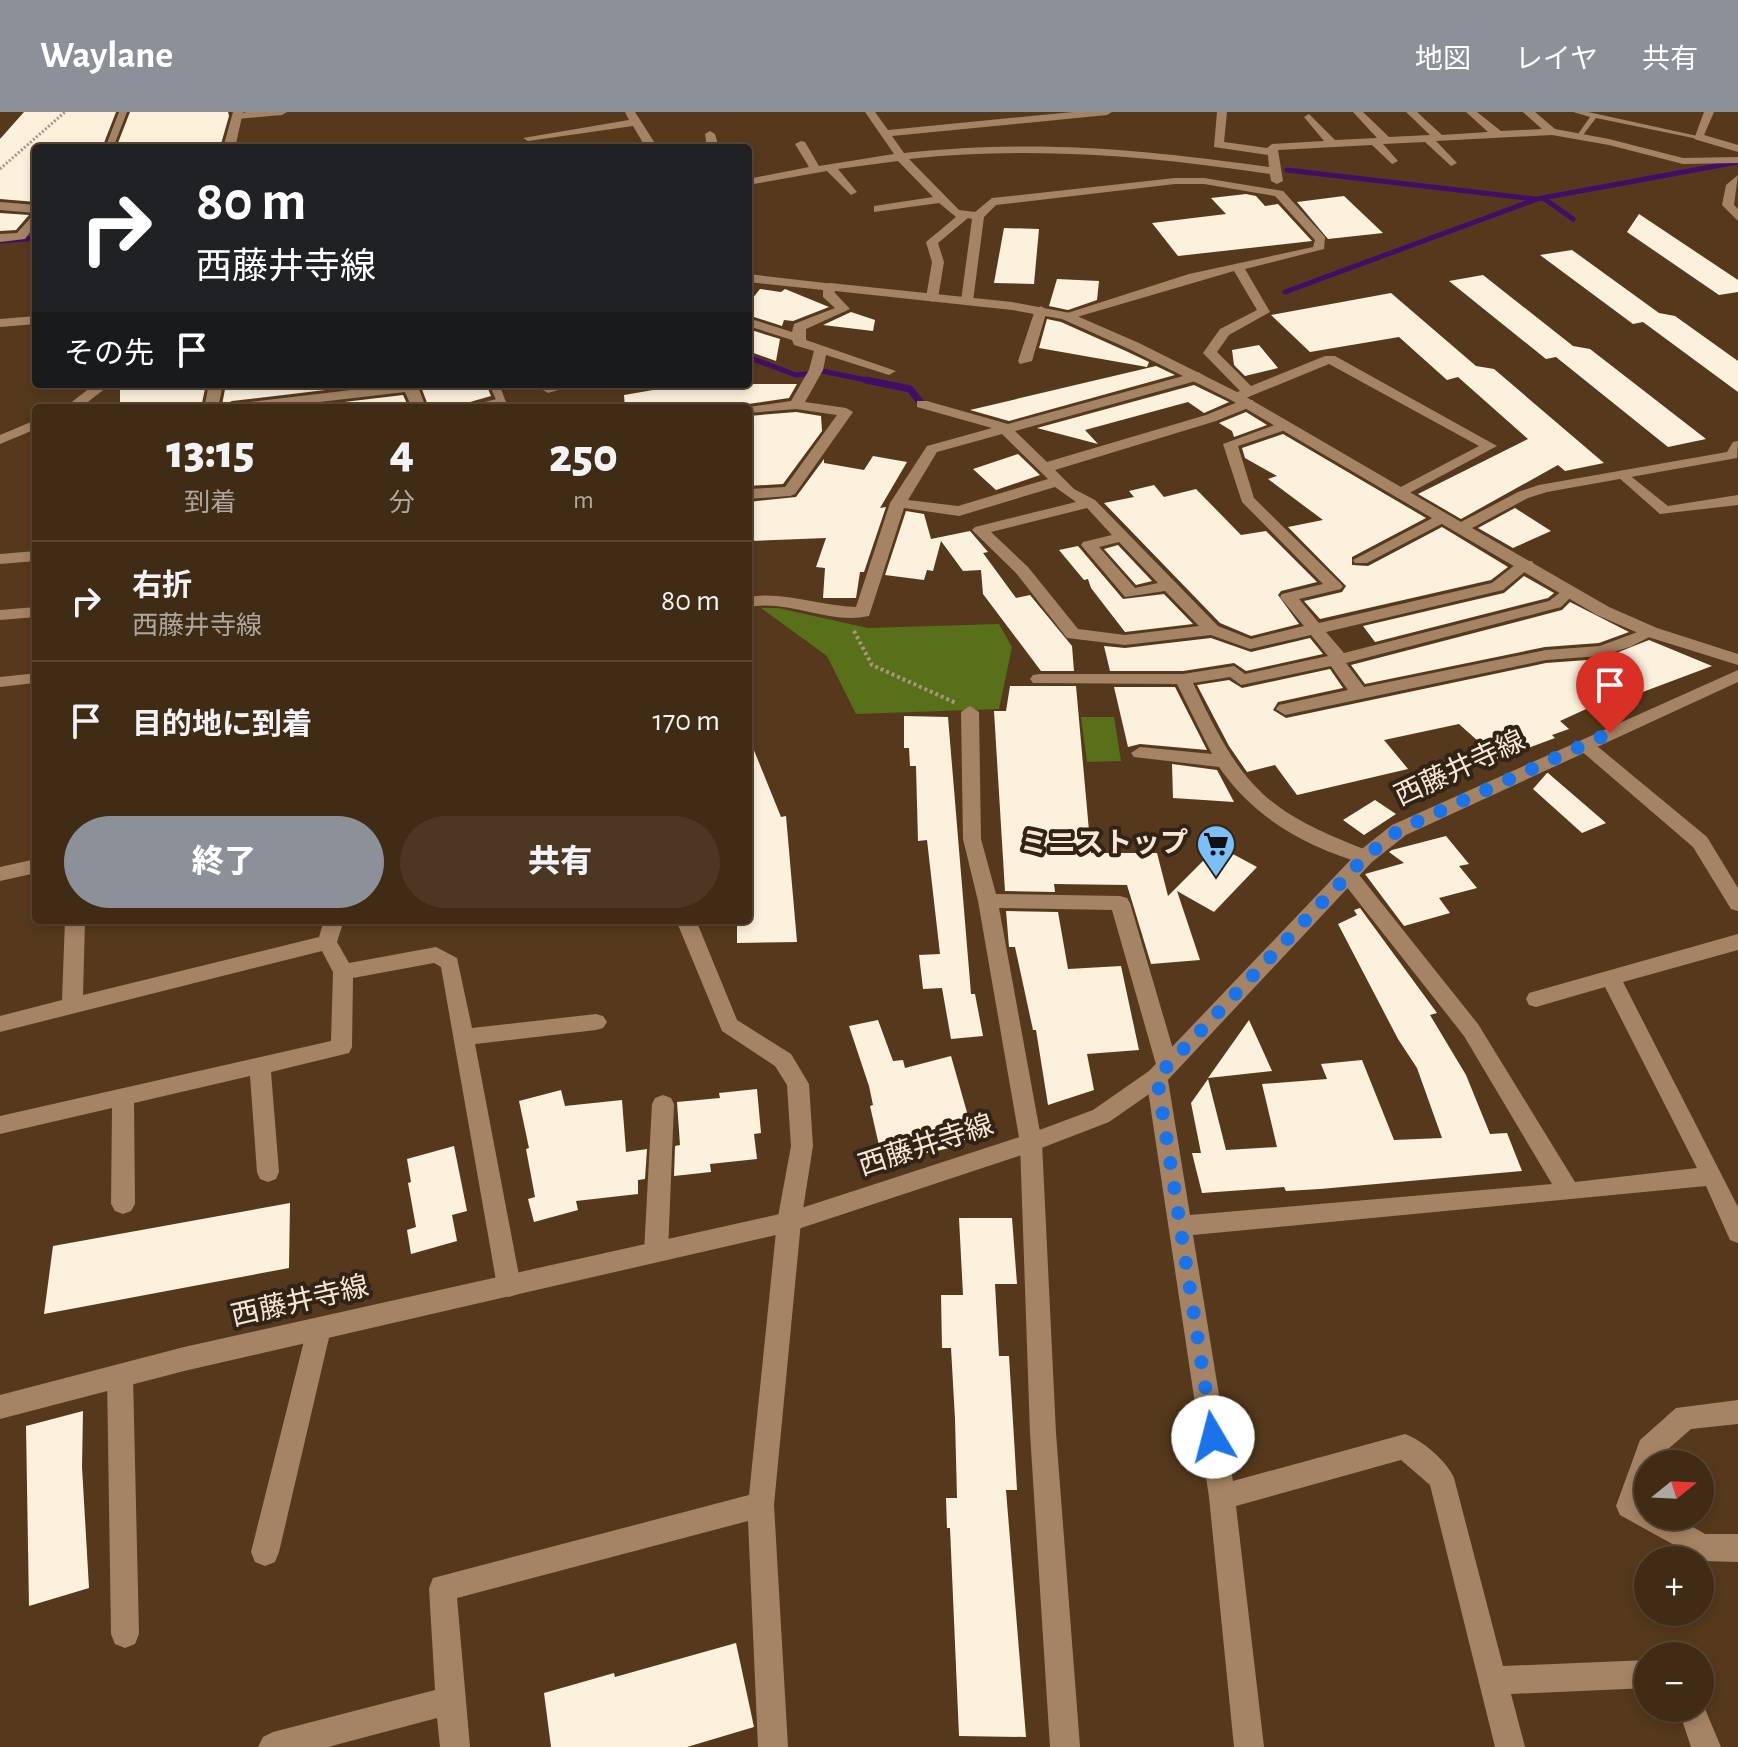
<!DOCTYPE html>
<html lang="ja">
<head>
<meta charset="utf-8">
<style>
	:root { --surface:#402b15; --page:#4b3722; --text:#f1f3f6; --muted:#aea7a0; --line:#594734; --accent:#8c9099 }
	body { margin:0; font-family:"Alegreya Sans","Noto Sans JP",sans-serif; background:var(--page); color:var(--text); height:100vh; display:flex; flex-direction:column; font-size:30px; white-space:nowrap }
	* { box-sizing:border-box; margin:0 }
	p { font-size:26px; color:var(--muted) }
	.icon { flex:none; width:44px; height:44px; fill:none; stroke:currentColor; stroke-width:2; stroke-linecap:round; stroke-linejoin:round }
	.map { position:relative; flex:1; overflow:hidden }
	.sheet { position:absolute; left:32px; top:292px; width:720px; height:520px; display:flex; flex-direction:column; background:var(--surface); border-radius:8px; box-shadow:0 4px 12px #0003,0 0 0 2px var(--line) }
	.sheet>* { flex:none }
	.hud { position:absolute; left:32px; top:32px; width:720px; height:244px; border-radius:8px; box-shadow:0 4px 12px #0003,0 0 0 2px var(--line); background:#202124; color:#fff; overflow:hidden }
	.needle { width:52px; rotate:72deg }
	.buttons { position:absolute; left:1634px; top:1338px; display:grid; gap:16px }
	.buttons a { display:grid; place-items:center; width:80px; height:80px; border-radius:50%; background:var(--surface); box-shadow:0 4px 12px #0003,0 0 0 2px var(--line); font-size:40px }
	.pin { position:absolute; display:grid; place-items:center; width:68px; height:68px; color:#fff; margin:-82px -34px; border-radius:50% 50% 50% 0; rotate:-45deg; box-shadow:0 0 8px #0007 }
	.pin .icon { rotate:45deg }
	.me { position:absolute; width:88px; margin:-44px; rotate:352deg; stroke-linejoin:round; filter:drop-shadow(0 0 6px #0008) }
	.turn { display:flex; align-items:center; gap:28px; height:168px; padding:0 32px; font-size:36px }
	.turn .icon { width:104px; height:104px; stroke-width:2.5 }
	.turn b { display:block; font-size:56px; line-height:68px }
	.then { display:flex; align-items:center; height:76px; padding:0 32px; background:#0003; gap:16px; font-size:30px }
	.eta { display:flex; justify-content:space-evenly; align-items:center; height:136px; text-align:center }
	.eta b { font-size:48px; font-weight:800; line-height:56px }
	.primary-button { display:flex; gap:16px; margin-top:auto; padding:16px 32px }
	.primary-button a { flex:1; height:92px; border-radius:48px; background:var(--accent); color:#fff; font-size:32px; font-weight:800; line-height:92px; text-align:center }
	.primary-button a+a { background:var(--page); color:var(--text) }
	ul { padding:0; list-style:none }
	li { display:flex; align-items:center; gap:24px; height:120px; padding:0 32px; border-top:2px solid var(--line) }
	li div { flex:1 }
	li b { display:block; font-size:30px }
	li em { font-style:normal }
	header { display:flex; align-items:center; gap:48px; box-sizing:border-box; height:112px; padding:0 40px; background:var(--accent); color:#fff }
	header strong { font-size:38px }
	nav { display:flex; gap:44px; margin-inline-start:auto; font-size:28px }
	.map>svg:first-child { display:block }
	.green { fill:#577019 }
	.lines { fill:none; stroke-linecap:round; stroke-linejoin:round }
	.stream-far1 { stroke:#420c69; stroke-width:5 }
	.stream { stroke:#420c69; stroke-width:7 }
	.building { fill:#fbf1dd }
	.path-far1 { stroke:#ac957e; stroke-width:3; stroke-dasharray:2 2; stroke-linecap:butt }
	.path { stroke:#ac957e; stroke-width:4; stroke-dasharray:3 3; stroke-linecap:butt }
	.service { fill:#a58465; fill-rule:evenodd }
	.minor { fill:#a58465; fill-rule:evenodd }
	.tertiary { fill:#a58465; fill-rule:evenodd }
	.secondary { fill:#a58465; fill-rule:evenodd }
	.route { stroke:#1a73e8; stroke-width:14; stroke-dasharray:0 25.2 }
	.labels { text-anchor:middle; dominant-baseline:central; stroke-width:8; stroke-linejoin:round; paint-order:stroke }
	.street-label { font-size:28px; fill:#f8e6d5; stroke:#312417 }
	.poi-label { font-size:28px; font-weight:bold; fill:#f8e6d5; stroke:#312417; text-anchor:end }
</style>
</head>
<body>
<header>
<strong>Waylane</strong>
<nav><a>地図</a><a>レイヤ</a><a>共有</a></nav>
</header>
<div class="map">
<svg width="1738" height="1635" viewBox="0 0 1738 1635">
	<rect width="100%" height="100%" fill="#56391c"/>
	<path class="green" d="M761,496H778L868,516L999,512L1012,535L999,597L856,602L827,544Z
		M1081,605H1114L1121,649L1087,650Z"/>
	<g class="lines">
		<path class="stream-far1" d="M1287,58L1534,87
			M1543,86L1573,107
			M0,129L36,126
			M1285,180L1537,87L1738,50
			M748,245L796,263L807,262
			M822,259L876,270"/>
		<path class="stream" d="M866,268L910,277L921,291"/>
	</g>
	<path class="building" d="M24,0H116L102,36H36V90L0,87V27Z
		M130,0H228L229,4L221,32L192,36H116Z
		M1246,82L1256,84L1265,94L1278,92L1312,129L1178,144L1152,111L1226,102L1211,86Z
		M1344,84L1383,121L1328,127L1297,90Z
		M0,101L29,103L16,118L0,119Z
		M1639,102L1738,168V180L1719,183L1627,120Z
		M1004,116L1039,117L1034,172L994,171Z
		M1572,138L1659,201L1675,204L1738,249V280L1643,210L1633,212L1540,143Z
		M1483,163L1573,234L1590,237L1706,327L1668,335L1556,245L1546,247L1449,169Z
		M1057,167L1099,169L1097,188L1068,198L1049,194Z
		M760,177L781,180L785,177L829,195L793,209L784,208L782,214L748,203V192Z
		M1391,181L1476,254L1494,257L1604,351L1565,359L1558,353L1461,407L1418,382L1528,327L1458,265L1447,268L1399,225L1310,240L1271,203Z
		M851,200L875,208L873,219L823,213Z
		M1047,207L1061,210L1128,240L1149,250L1147,255L1039,236Z
		M748,217L780,227L776,249L748,239Z
		M1259,233L1278,256L1245,264L1234,253L1232,238Z
		M1156,254L1175,263L1009,309L970,298Z
		M179,272H206L201,296H120V278Z
		M226,272H376L232,289L222,293Z
		M420,272H486L491,284L449,296H429Z
		M688,272H797L789,286L748,292L625,296L624,283Z
		M1194,273L1229,290L1204,301L1188,290L1085,318L1098,332L1037,316Z
		M403,283L409,296H294Z
		M796,300L821,304L822,319L783,372L748,374V304Z
		M1246,300L1267,313L1234,325L1232,319L1219,311Z
		M1283,322L1426,406L1352,445V453L1368,454L1442,415L1508,455L1491,468L1320,507L1304,489L1342,480L1346,474L1288,415L1323,408L1268,367L1277,364L1245,346L1242,336Z
		M1018,342L1040,363L996,378L973,357Z
		M873,344L907,350L880,396L886,395L864,460H860L856,486H823L825,456L816,455L826,426L751,429L748,390L796,385L824,347V351L864,358Z
		M1154,373L1164,385L1196,377L1241,423L1266,419L1317,470L1281,479L1278,483L1299,512L1251,524L1220,511L1104,391L1134,385L1129,379Z
		M1515,396L1551,419L1513,436L1478,416Z
		M906,399L924,402L931,427L970,419L988,440L983,441L1016,486L1030,483L1072,534L1074,559H1041L983,482L981,458L963,459L941,429L933,459L927,458L924,468L885,463Z
		M1118,433L1152,469L1136,473L1104,437Z
		M1078,434L1123,487L1164,482L1193,512L1125,520L1091,476L1088,467L1084,468L1059,438Z
		M1524,464L1554,481L1548,486L1375,530L1363,514L1504,481Z
		M1570,490L1629,520L1599,531L1545,535L1365,572L1351,553L1562,498Z
		M1211,526L1251,540L1310,526L1323,542L1246,559L1234,551L1183,559H1110L1104,534L1125,536Z
		M1649,528L1712,554L1640,581L1634,575L1560,609L1569,617L1552,623L1555,626L1498,647L1459,612L1384,628L1408,657L1297,683L1275,653L1247,660L1229,634L1197,573L1229,568L1242,576L1330,557L1343,576L1278,590L1273,598L1286,606L1546,551L1601,547Z
		M1010,574H1076L1091,741H1157L1168,784L1218,734L1257,755L1214,800L1177,779L1200,848L1151,852L1127,773L1054,772L1055,780L1005,779L994,599H1006Z
		M1114,575H1175L1207,638L1140,632L1128,635Z
		M904,604L948,605L971,882H975L983,924L951,927L942,876L923,877L919,843L940,842L927,728L918,729L916,654H910L909,636H904Z
		M749,626L781,705L786,704L797,830L737,831V808H748Z
		M1172,652L1217,658L1234,690L1173,686Z
		M1547,661H1548L1606,711L1582,721L1533,677Z
		M1375,688L1396,702L1364,723L1343,708Z
		M1446,724L1469,752L1459,754L1477,776L1439,786L1450,801L1404,814L1365,762L1404,751L1389,740L1392,738Z
		M1360,796L1437,901L1430,903L1466,963L1490,1022L1507,1021L1522,1059L1320,1077L1286,1079L1284,1075L1202,1081L1192,1041H1201L1191,991L1208,967L1226,1038L1277,1035L1262,972L1327,967L1321,952L1362,948L1394,1028L1442,1026L1417,956L1398,927L1338,812L1357,803L1354,798Z
		M1006,799L1058,800L1068,857L1121,854L1139,938L1087,942L1094,978L1048,993L1036,918H1033L1015,835H1009Z
		M878,908L893,949L903,948L905,956L951,944L974,1025L948,1033L949,1036L883,1051L870,994L873,993L869,974L849,914Z
		M1249,908L1272,959L1208,966Z
		M757,977L761,1021L754,1022L757,1047L710,1052L711,1060L674,1064L675,1034L680,1033L677,990L720,986L719,981Z
		M561,978L565,994L622,988L626,1040L647,1037L645,1067L638,1068V1082L576,1089L578,1098L534,1110L528,1087L535,1085L526,1037L529,1036L519,989Z
		M454,1034L467,1099L452,1103L457,1129L411,1142L407,1118L416,1115L408,1071L411,1070L407,1047Z
		M290,1091L289,1156L44,1202L53,1134Z
		M959,1106H1012L1017,1172H995L999,1244H1009L1015,1343L1017,1378H1006L1026,1625L959,1624L950,1416H947L946,1386H957L955,1307L951,1236H942L941,1183H963Z
		M83,1299L82,1355L89,1476L29,1494L26,1314Z
		M736,1531L754,1615L687,1635H551L544,1581L614,1561L615,1565Z"/>
	<g class="lines">
		<path class="path-far1" d="M0,57L65,0"/>
		<path class="path" d="M854,519L872,553L956,591"/>
		<path class="service" d="M119,0H127L113,36H105Z
			M1573,0H1588L1702,25L1698,27L1596,6L1580,27L1576,25L1590,5Z
			M489,272H499L506,290L504,292H498Z
			M561,272H579L548,281L543,278Z"/>
		<path class="minor" d="M246,0H287L282,3L237,7L232,4Z
			M625,0H635L658,36H646L633,14L528,29L523,26L629,8Z
			M865,0H875L888,18L1073,0H1112L1107,3L892,24L904,41C1034,27 1141,37 1269,55L1268,43L1214,35L1217,0H1227L1224,30L1267,36L1272,32L1324,29L1304,5L1309,2L1335,28L1377,26L1353,0H1363L1389,25L1430,23L1406,0H1417L1442,23L1488,20L1466,0H1477L1501,19L1542,17L1523,0H1535L1555,17L1609,27L1683,46L1738,45V51L1683,52L1609,33L1552,23L1436,29L1457,51L1451,54L1425,30L1383,32L1398,49L1392,52L1372,33L1278,38L1283,69L1277,72L1271,69L1270,62C1146,44 1035,34 909,47L959,98L975,100L992,86L1175,66H1204L1283,79L1325,125L1324,137L1245,157L1270,200L1229,223L1217,240L1251,274L1325,244H1335L1497,334L1400,386L1395,384V378L1479,334L1329,252L1241,288H1231V282L1240,279L1203,241L1220,217L1257,198L1234,159L1070,207L1058,204L1189,162L1313,135L1315,128L1275,84L1204,72H1175L996,93L984,105L973,189L967,193L961,189L972,107L968,106L938,131L944,150L938,186L932,190L926,186L932,150L926,130L956,105L939,91L874,100V94L933,85L898,49L838,57L857,80L851,83L827,59L748,73V67L809,55L795,32L801,29L805,30L819,54L894,42Z
			M1704,0H1714L1704,23L1738,33V40L1694,27Z
			M710,19L715,22L719,36H707L705,22Z
			M36,100V112L25,127L0,130V122L17,121Z
			M748,162L834,172L835,181L850,197L806,217V228L896,259L889,263L826,243L823,258L805,290L846,296L853,300L795,382L790,384L748,387V377L785,375L837,303L796,297L748,301V296H742L791,289L809,258L814,239L794,233L792,228L748,214V206L792,220L794,212L835,196L823,185V178L748,170Z
			M1041,194L1047,198L1032,249L1020,252L1018,249L1035,198Z
			M36,204V212L0,215V207Z
			M1198,260L1205,264L1203,267L1015,319L1047,350L1206,303L1243,288H1253V294L1216,309L1055,358L1074,377L1095,388L1218,514L1251,527L1304,514L1280,485L1282,482L1323,472L1242,390L1223,332L1286,309L1293,313L1291,316L1238,334L1254,386L1343,474L1341,477L1299,487L1319,511L1492,471L1520,449H1532L1534,452L1503,478L1326,520L1344,541L1549,489L1569,474L1577,479L1561,495L1346,551L1364,575L1546,538L1600,534L1651,515L1659,520L1630,535L1600,544L1546,548L1285,603L1276,597L1279,593L1348,578L1331,554L1241,573L1230,565L1193,571C1242,675 1263,699 1372,740L1375,745L1365,752C1305,734 1255,707 1219,655L1134,645L1131,641L1140,635L1212,642L1177,572L1033,571L1030,567L1033,563L1039,562H1183L1234,554L1245,562L1328,544L1311,523L1250,537L1211,523L1125,533L1067,526L1016,461L972,418L975,415L1076,390L1055,375L959,404L904,396L869,504C828,513 791,487 748,495V485C784,479 820,494 856,495L890,391L927,334L992,316L917,295V289H927L1008,312ZM1002,322L1048,367L958,394L908,388L937,340ZM1087,396L1112,423L1083,430L1081,433L1125,485L1165,479L1199,514L1125,523L1078,517L1028,455L991,420ZM1119,430L1158,471L1135,476L1099,435Z
			M95,272H111L80,296H64Z
			M209,272H223L218,296H204Z
			M402,272H417L426,296H412L405,280L268,296H225L232,292Z
			M501,286L513,296H470L472,293Z
			M36,308V317L0,332V323Z
			M1623,358L1668,394L1738,383V393L1660,402L1618,365L1616,362Z
			M1442,401L1450,406L1447,409L1367,451H1355L1353,448Z
			M36,439V449L0,452V442Z
			M36,495V505L0,508V498Z
			M28,562L34,563V571L0,575V565Z
			M970,594L979,600L981,727L996,782L1120,784L1127,786L1130,791L1178,954L1175,960L1167,962L1190,1103L1552,1072L1464,924L1342,769L1339,764L1342,759H1356L1478,912L1575,1070L1697,1056L1605,875L1536,895L1529,893L1526,887L1529,881L1738,822V838L1623,870L1738,1095V1131L1730,1128L1706,1074L1193,1123L1233,1369L1405,1322C1422,1328 1447,1349 1454,1366L1503,1554L1648,1548V1576L1511,1582L1525,1635H1495L1430,1373L1401,1348L1236,1394L1264,1635H1234L1209,1385L1146,965L1149,959L1157,956L1112,798L999,796L1042,1031L1056,1321L1080,1635H1050L1030,1321L1020,1031L978,789L963,727L961,600Z
			M1585,627L1591,629L1707,725L1738,776V799L1731,797L1693,735L1579,637L1576,633Z
			M36,747V761L0,769V755Z
			M65,808H85L83,883L319,825L324,808H344L337,830L349,851L436,835L457,846L472,916L596,902L603,904L607,910L603,916L596,918L475,932L521,1174L518,1182L509,1185L500,1182L497,1174L441,855L434,851L353,866L352,935L349,941L271,960L279,1060L276,1067L268,1070L260,1067L257,1060L250,964L134,991L135,1092L131,1099L123,1102L115,1099L111,1092L112,996L0,1022V1004L331,929L333,860L322,839L0,920V904L62,888Z
			M676,808H696L737,908L791,942L809,972L813,1034L801,1110L774,1393L788,1635H758L748,1409L457,1486L470,1635H440L437,1606L328,1635H258L263,1625L273,1620L435,1578L429,1476L433,1466L749,1383L777,1110L791,1034L787,973L775,954L722,919Z
			M663,983L671,986L674,992L668,1140L664,1147L656,1150L648,1147L644,1140L652,992L655,986Z
			M319,1206L328,1209L331,1217L279,1440L275,1450L265,1454L255,1450L251,1440L307,1217L310,1209Z
			M120,1252L129,1256L133,1264L139,1522L135,1532L125,1536L115,1532L111,1522L107,1264L111,1256Z
			M1738,1288V1312L1691,1317L1659,1345L1657,1352H1648V1377L1644,1388L1648,1390V1404H1674L1705,1422H1738V1450L1703,1449L1620,1403L1616,1394L1640,1328L1676,1296Z
			M1700,1585L1721,1635H1691L1678,1596H1700Z"/>
		<path class="tertiary" d="M1738,63L1734,93L1738,97V109L1722,93L1726,73Z
			M830,171L1012,190L1070,201L1139,231L1241,282L1461,410L1518,380L1539,373L1727,340L1733,330L1738,329L1737,346L1547,380L1528,386L1472,416L1609,495L1657,516L1738,542V553L1645,524L1597,503L1231,288L1129,237L1062,207L1012,198L826,178V172Z"/>
		<path class="secondary" d="M233,0H243L235,36H223Z
			M0,90L36,93V101L0,98Z
			M1738,558V570L1406,723L1372,750L1165,971L1109,1010L1031,1040L789,1120L184,1259L0,1307V1283L184,1235L789,1100L1026,1023L1093,998L1149,959L1358,740L1392,713Z"/>
	</g>
	<g class="lines">
		<path class="route" d="M1213,1325L1157,965L1365,745L1399,718L1610,621"/>
	</g>
	<defs>
		<symbol id="supermarket-pin" viewBox="-11 -11 22 30"><path d="M0 17L-7.5 6A9.5 9.5 0 1 1 7.5 6Z" fill="#7abff8" stroke="#312417"/><path d="M-6-5.5h2.5l.6 2H6L4.5 2H-2.5L-4.4-4H-6ZM-1.5 3.2a1.3 1.3 0 1 0 .1 0ZM3 3.2a1.3 1.3 0 1 0 .1 0Z" fill="#111"/></symbol>
	</defs>
	<g fill-rule="evenodd">
		<use href="#supermarket-pin" x="1194" y="710" width="44" height="60"/>
	</g>
	<g class="labels">
		<g class="street-label">
			<text transform="translate(1460 657) rotate(-25)">西藤井寺線</text>
			<text transform="translate(926 1034) rotate(-18)">西藤井寺線</text>
			<text transform="translate(300 1190) rotate(-13)">西藤井寺線</text>
		</g>
		<g class="poi-label">
			<text x="1188" y="732">ミニストップ</text>
		</g>
	</g>
</svg>
<div class="buttons">
<a><svg class="needle" viewBox="-14 -14 28 28"><path d="M0-13l5 13h-10z" fill="#e53935"/><path d="M0 13l5-13h-10z" fill="#aea7a0"/></svg></a>
<a>+</a>
<a>−</a>
</div>
<div class="pin" style="left:1610px;top:621px;background:#d93025"><svg class="icon" aria-label="arrive" viewBox="0 0 24 24"><path d="M6 21V4h12l-3 4 3 4H6"/></svg></div>
<svg class="me" style="left:1213px;top:1325px" viewBox="-20 -20 40 40"><circle r="19" fill="#fff"/><path d="M0-13L10 11 0 6-10 11z" fill="#1a73e8"/></svg>
<div class="hud">
<div class="turn"><svg class="icon" aria-label="right" viewBox="0 0 24 24"><path d="M7 20v-9h11M14 6l5 5-5 5"/></svg><div><b>80 m</b>西藤井寺線</div></div>
<div class="then">その先<svg class="icon" aria-label="arrive" viewBox="0 0 24 24"><path d="M6 21V4h12l-3 4 3 4H6"/></svg></div>
</div>
<section class="sheet">
<div class="eta">
<div><b>13:15</b><p>到着</p></div>
<div><b>4</b><p>分</p></div>
<div><b>250</b><p>m</p></div>
</div>
<ul>
<li><svg class="icon" aria-label="right" viewBox="0 0 24 24"><path d="M7 20v-9h11M14 6l5 5-5 5"/></svg><div><b>右折</b><p>西藤井寺線</p></div><em>80 m</em></li>
<li><svg class="icon" aria-label="arrive" viewBox="0 0 24 24"><path d="M6 21V4h12l-3 4 3 4H6"/></svg><div><b>目的地に到着</b></div><em>170 m</em></li>
</ul>
<div class="primary-button"><a>終了</a><a>共有</a></div>
</section>
</div>
</body>
</html>
